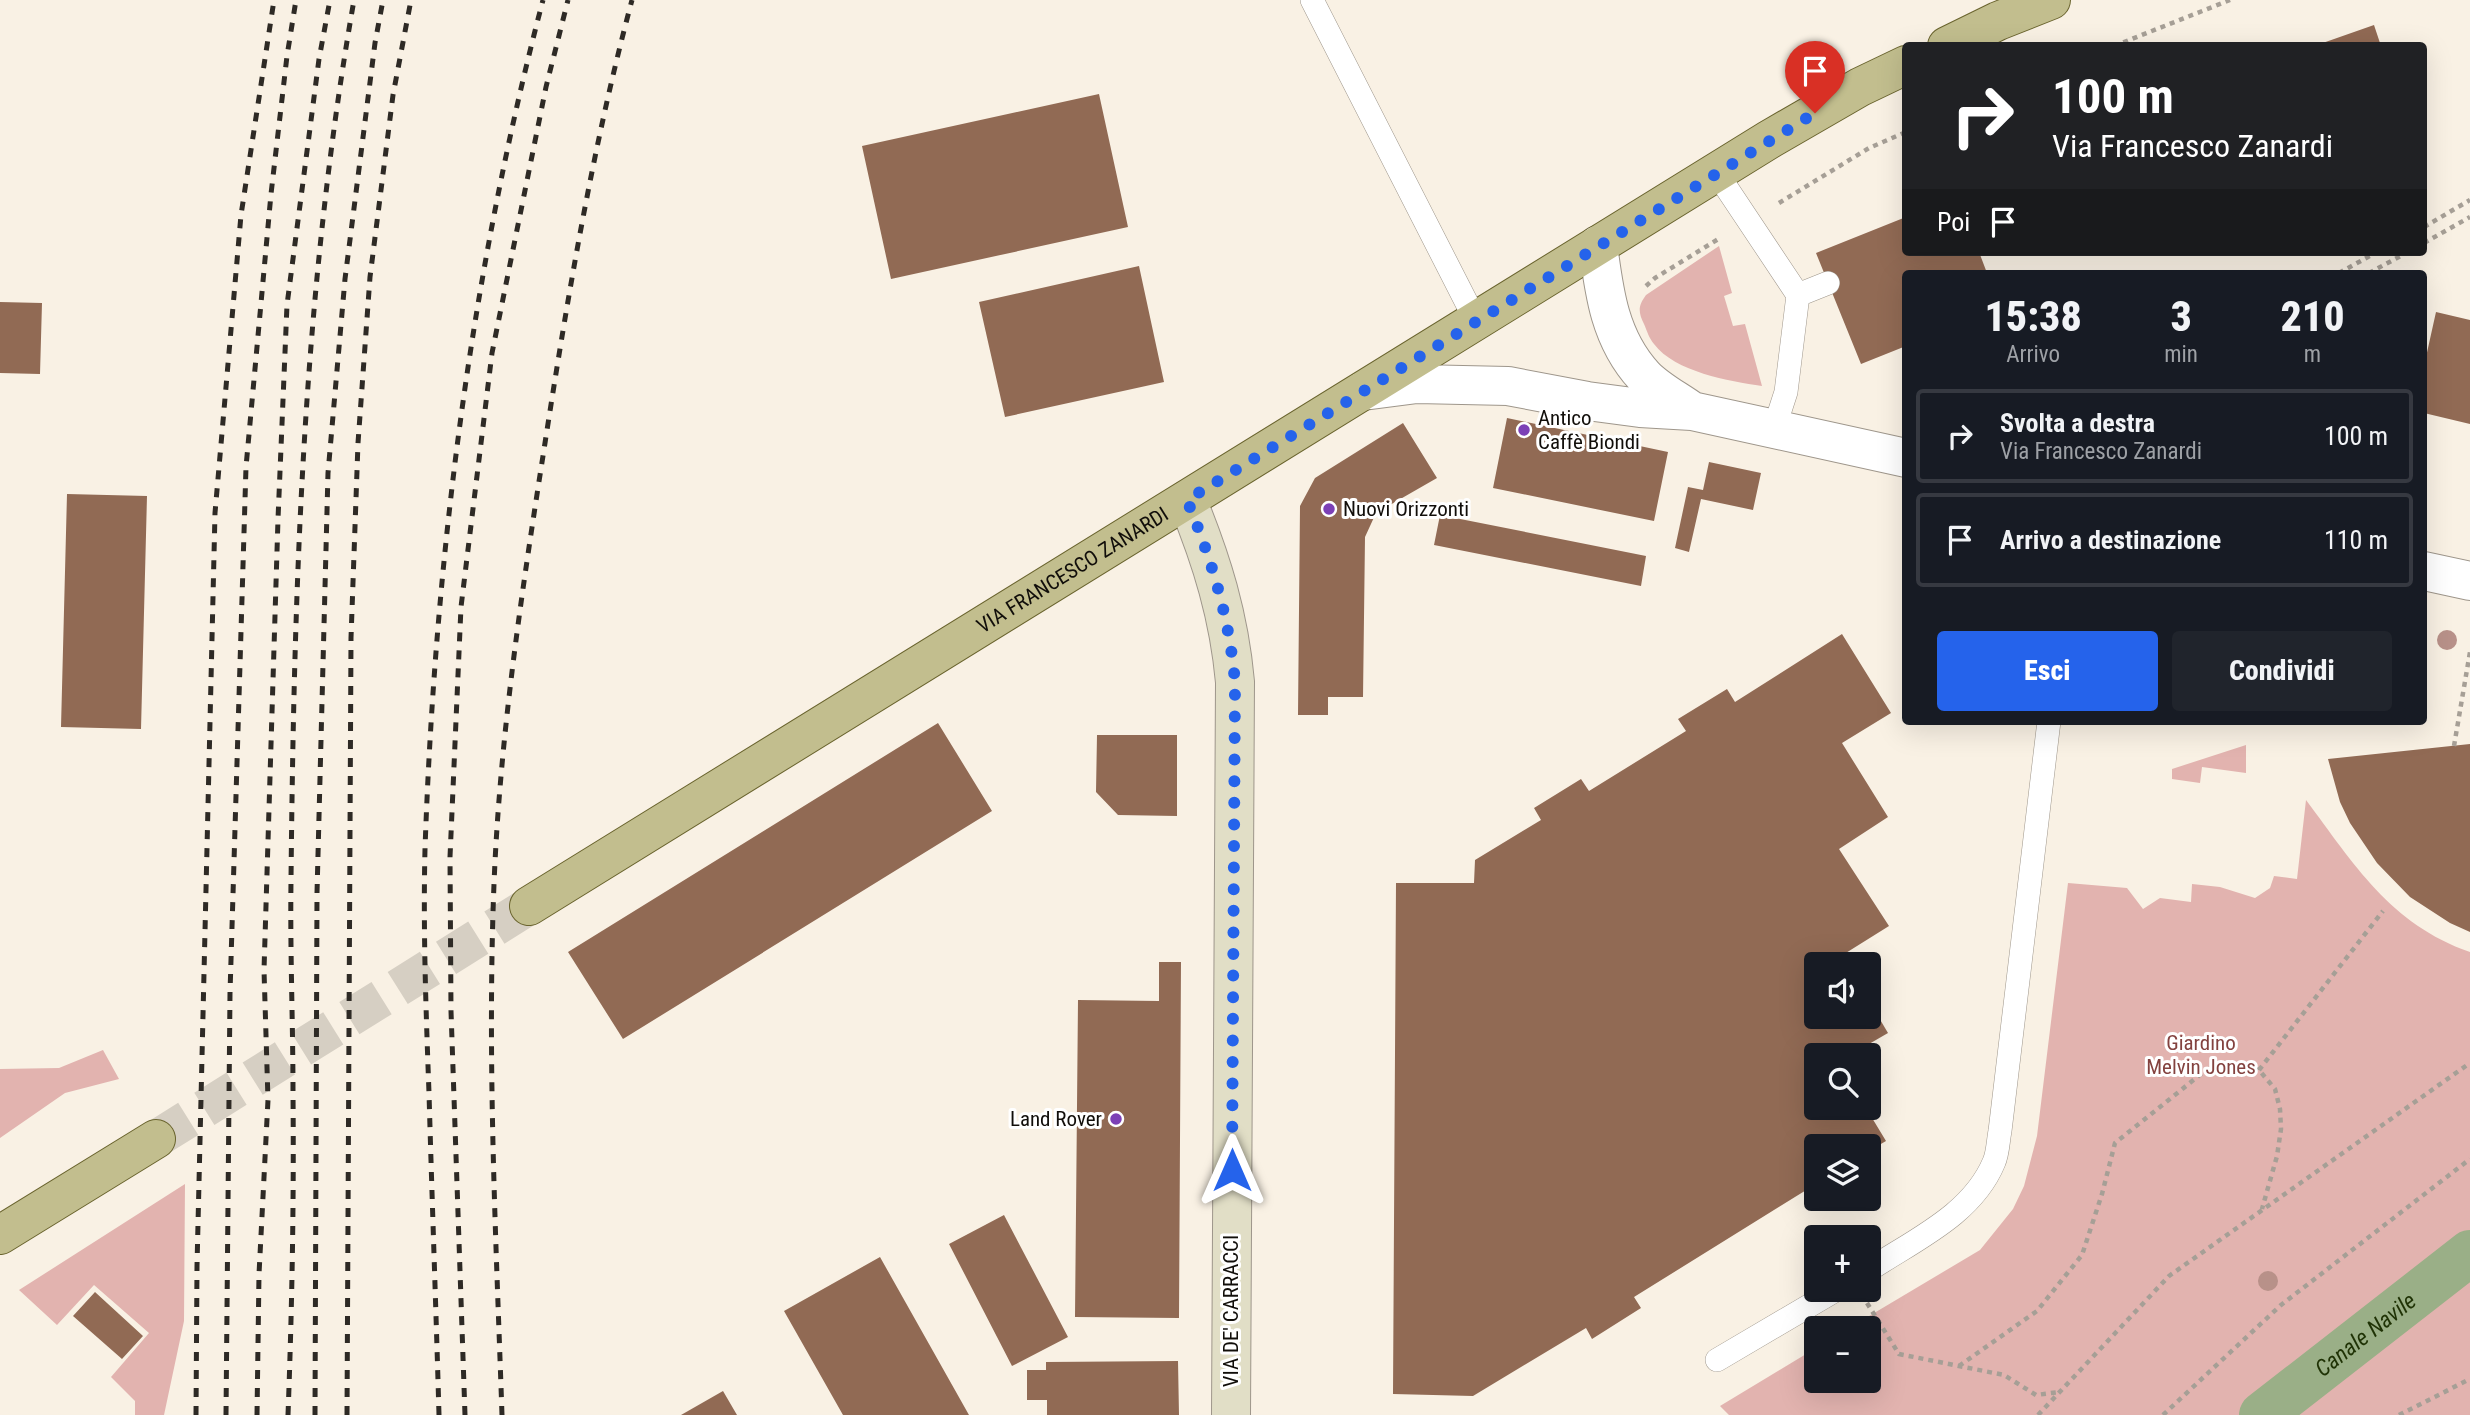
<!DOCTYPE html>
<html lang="it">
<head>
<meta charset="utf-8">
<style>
	:root { --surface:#171b24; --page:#20242c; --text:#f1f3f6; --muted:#9ea1a6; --line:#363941; --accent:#2563eb }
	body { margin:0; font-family:"Roboto Condensed",sans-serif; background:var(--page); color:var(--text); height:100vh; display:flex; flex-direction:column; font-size:26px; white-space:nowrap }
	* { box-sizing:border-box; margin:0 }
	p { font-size:23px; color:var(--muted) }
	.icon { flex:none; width:38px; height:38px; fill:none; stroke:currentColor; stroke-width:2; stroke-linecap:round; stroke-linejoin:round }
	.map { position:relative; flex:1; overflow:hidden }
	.panel { position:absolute; left:1902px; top:270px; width:525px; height:455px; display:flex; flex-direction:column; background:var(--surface); border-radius:7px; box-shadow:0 7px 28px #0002 }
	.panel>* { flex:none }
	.guide { position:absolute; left:1902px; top:42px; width:525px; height:214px; border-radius:7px; box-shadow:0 7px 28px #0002; background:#202124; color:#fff; overflow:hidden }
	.buttons { position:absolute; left:1804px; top:952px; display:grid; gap:14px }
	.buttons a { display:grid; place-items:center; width:77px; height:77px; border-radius:7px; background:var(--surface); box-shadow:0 7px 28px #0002; font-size:35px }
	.pin { position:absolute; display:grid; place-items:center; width:60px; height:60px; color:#fff; margin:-72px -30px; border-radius:50% 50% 50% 0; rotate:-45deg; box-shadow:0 0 7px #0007 }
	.pin .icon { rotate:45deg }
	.me { position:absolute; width:77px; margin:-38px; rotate:0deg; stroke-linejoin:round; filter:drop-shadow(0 0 5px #0008) }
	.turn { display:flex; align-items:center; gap:24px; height:147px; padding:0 35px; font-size:32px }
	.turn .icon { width:91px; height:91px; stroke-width:2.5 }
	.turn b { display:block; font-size:49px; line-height:60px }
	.then { display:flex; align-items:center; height:66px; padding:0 35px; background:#0003; gap:14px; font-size:26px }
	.eta { display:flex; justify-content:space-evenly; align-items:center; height:119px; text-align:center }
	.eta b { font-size:42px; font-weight:800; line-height:49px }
	.button { display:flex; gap:14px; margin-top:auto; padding:14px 35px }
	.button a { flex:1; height:80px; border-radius:7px; background:var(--accent); color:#fff; font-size:28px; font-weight:800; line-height:80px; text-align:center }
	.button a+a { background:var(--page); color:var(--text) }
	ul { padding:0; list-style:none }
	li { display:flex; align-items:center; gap:21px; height:94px; margin:0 14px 10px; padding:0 21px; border:4px solid var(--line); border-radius:7px }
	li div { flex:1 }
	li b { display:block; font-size:26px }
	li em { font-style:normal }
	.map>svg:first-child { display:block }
	.green { fill:#e2b3af }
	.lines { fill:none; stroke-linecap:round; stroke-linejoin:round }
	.canal { stroke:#9aaf87; stroke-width:46 }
	.building { fill:#916a54 }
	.primary-tunnel { stroke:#d6cfc3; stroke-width:38; stroke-dasharray:38 19; stroke-linecap:butt }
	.lane-casing { stroke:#9e968b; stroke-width:24 }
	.street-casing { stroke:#9e968b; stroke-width:40 }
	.secondary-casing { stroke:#9e968b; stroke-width:40 }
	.primary-casing { stroke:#6a642e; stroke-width:40 }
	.path { stroke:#a69f96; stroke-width:4.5; stroke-dasharray:5 5; stroke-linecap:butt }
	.lane { stroke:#fff; stroke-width:23 }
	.street { stroke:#fff; stroke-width:38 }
	.secondary { stroke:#e1dec6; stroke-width:38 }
	.primary { stroke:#c2be8e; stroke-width:38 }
	.rail { stroke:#2e2a25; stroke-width:5; stroke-dasharray:9 9; stroke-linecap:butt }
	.tree { fill:#b89189 }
	.route { stroke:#2563eb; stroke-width:12; stroke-dasharray:0 21.6 }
	.poi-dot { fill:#7c40b6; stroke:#fff; stroke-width:2.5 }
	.labels { text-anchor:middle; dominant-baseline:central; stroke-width:6; stroke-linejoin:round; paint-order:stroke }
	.poi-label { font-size:21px; fill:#110e0a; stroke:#fff; text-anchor:start }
	.street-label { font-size:21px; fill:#110e0a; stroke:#fff }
	.park-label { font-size:21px; fill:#83423f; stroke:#fff }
	.water-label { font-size:23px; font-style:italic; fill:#1f3205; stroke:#fff }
</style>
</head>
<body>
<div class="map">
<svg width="2470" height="1415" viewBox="0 0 2470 1415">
	<rect width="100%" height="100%" fill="#f9f1e4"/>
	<path class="green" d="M1719,246L1732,293L1724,296L1733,326L1745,324L1762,386C1729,381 1675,372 1654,344C1649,338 1647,331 1644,324C1638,312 1638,306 1646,295Z
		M2246,745V773L2202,767L2200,783L2172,779V769Z
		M2306,800C2354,864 2390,924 2470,952V1415H1729L1720,1406L1816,1348V1381H1869V1328H1849L1980,1250L2013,1209L2024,1186L2037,1136L2068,883L2127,888L2143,909L2160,898L2191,902L2192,884L2220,887L2255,898L2270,888L2274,876L2297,879Z
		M103,1050L119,1079L65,1093L0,1138V1069L59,1068Z
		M185,1184L184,1321L164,1415H135V1401L111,1377L149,1333L94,1285L57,1325L19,1290Z"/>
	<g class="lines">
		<path class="canal" id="s1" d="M2262,1415L2470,1253"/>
	</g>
	<path class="building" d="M2374,25L2381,46H2317V45Z
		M1099,94L1128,227L891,279L862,146Z
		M1906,217V252H1979L1987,273H1906V346L1861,364L1816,253Z
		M1139,266L1164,382L1005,417L979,302Z
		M0,302L42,303L40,374L0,373Z
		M2436,312L2470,320V424L2424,413V366Z
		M1507,418L1668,452L1654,521L1493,488Z
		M1403,423L1437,478L1376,513L1365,537L1363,697H1328V715H1298L1300,506L1315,478Z
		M1709,462L1761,473L1753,510L1701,499L1689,552L1675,548L1688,487L1703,490Z
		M67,494L147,496L141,729L61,727Z
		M1440,515L1646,556L1641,586L1434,545Z
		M1842,634L1891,713L1842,743L1888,817L1839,849L1889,926L1841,956L1846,964H1816V1017H1869V1001L1888,1033L1850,1055H1816V1108H1866L1886,1141L1869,1151V1146H1816V1184L1634,1297L1641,1308L1592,1339L1586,1328L1473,1396L1393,1394L1396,883H1474L1475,860L1541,820L1534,808L1581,779L1589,791L1686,731L1678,719L1727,689L1735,702Z
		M938,723L992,811L623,1039L568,952Z
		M1097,735H1177V816L1118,815L1096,792Z
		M2470,744V932L2450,923L2410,897L2377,863L2350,823L2340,802L2328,759Z
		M1159,962H1181L1179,1318L1075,1317L1078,1000L1159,1001Z
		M1004,1215L1068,1337L1012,1366L949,1244Z
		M880,1257L969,1415H843L784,1311Z
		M95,1292L143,1336L122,1359L73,1316Z
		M1178,1361L1179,1415H1047V1400H1027V1370H1046V1362Z
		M723,1391L737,1415H681Z"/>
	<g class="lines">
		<path class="primary-tunnel" d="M156,1139L529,906"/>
		<defs>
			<path id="lane" d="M1312,0L1476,321
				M1716,172L1798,295L1828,283
				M1774,429L1786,392L1798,295
				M1869,1270C1914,1240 1972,1215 1994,1162C1998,1153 1998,1141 2000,1131L2049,721
				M1717,1360L1836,1290"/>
			<path id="street" d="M1598,245C1604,293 1610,339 1644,376C1657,390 1677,400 1692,411
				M1363,391L1417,384L1508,386L1587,401L1640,408L1692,411L1906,458
				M2424,571L2470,581"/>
			<path id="secondary" d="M1187,500C1212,561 1229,616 1235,682L1231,1415"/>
			<g id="primary">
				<path d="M1947,46L1998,21L2051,0"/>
				<path id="s2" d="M529,906L1770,139L1860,87L1906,65"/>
				<path d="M0,1235L156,1139"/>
			</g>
		</defs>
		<use href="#lane" class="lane-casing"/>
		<use href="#street" class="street-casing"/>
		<use href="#secondary" class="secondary-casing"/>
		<use href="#primary" class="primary-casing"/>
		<path class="path" d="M2114,46L2230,0
			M1779,203L1869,148L1906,132
			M2424,227L2470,200
			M2424,243L2470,217
			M2339,273L2377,252
			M2369,273L2408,252
			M1646,286L1655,278L1720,238
			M2454,746L2470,652
			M2259,1070L2383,911
			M1867,1303L1899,1354L2004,1375L2036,1395L2059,1392
			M1959,1366L2037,1311L2082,1255L2102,1194L2115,1143L2206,1070L2225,1063L2243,1065L2259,1070L2275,1089L2280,1109L2281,1129L2277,1156L2262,1209
			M2038,1415L2169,1276L2470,1063
			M2163,1415L2281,1305L2470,1159
			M2399,1415L2470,1379"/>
		<use href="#lane" class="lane"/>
		<use href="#street" class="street"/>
		<use href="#secondary" class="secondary"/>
		<use href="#primary" class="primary"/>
		<path class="rail" d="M196,1415L197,1266L215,513L241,215L274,0
			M226,1415L230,993L246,467L271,194L287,56L296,0
			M257,1415L259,1274L268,1100L264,970L278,519L287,305L319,59L330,0
			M288,1415C292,1308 294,1201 293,1094C293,1023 290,952 291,881C294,586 303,290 354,0
			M315,1415L317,893L328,473L345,279L375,43L383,0
			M347,1415L351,638L358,443L370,277L393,95L411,0
			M439,1415C436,1308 432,1200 429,1093C426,1012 423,930 425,849C435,563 470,277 543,0
			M465,1415L451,1011L450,857L461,607L492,353L546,87L568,0
			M502,1415C496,1239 487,1061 494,884C500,735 522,590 545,443C568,295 593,145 632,0"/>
	</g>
	<g class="tree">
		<circle cx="2447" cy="640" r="10"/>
		<circle cx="2268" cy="1281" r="10"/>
	</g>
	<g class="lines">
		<path class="route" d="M1232,1170L1235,682C1229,616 1212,561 1187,500L1815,113"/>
	</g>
	<g class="poi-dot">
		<circle cx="1524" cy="430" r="7"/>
		<circle cx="1329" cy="509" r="7"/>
		<circle cx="1116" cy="1119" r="7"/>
	</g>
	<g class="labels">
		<g class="poi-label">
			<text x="1538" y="418">Antico<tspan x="1538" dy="24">Caffè Biondi</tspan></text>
			<text x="1343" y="509">Nuovi Orizzonti</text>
			<text x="1102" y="1119" text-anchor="end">Land Rover</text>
		</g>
		<g class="street-label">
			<text stroke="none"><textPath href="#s2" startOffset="639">VIA FRANCESCO ZANARDI</textPath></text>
			<text transform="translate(1231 1311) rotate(-90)">VIA DE' CARRACCI</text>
		</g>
		<g class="park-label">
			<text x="2201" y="1043">Giardino<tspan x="2201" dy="24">Melvin Jones</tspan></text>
		</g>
		<g class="water-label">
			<text stroke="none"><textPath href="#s1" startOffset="131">Canale Navile</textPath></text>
		</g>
	</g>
</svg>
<div class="buttons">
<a><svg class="icon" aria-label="sound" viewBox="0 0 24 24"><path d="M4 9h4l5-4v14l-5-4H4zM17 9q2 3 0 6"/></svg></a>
<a><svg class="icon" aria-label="search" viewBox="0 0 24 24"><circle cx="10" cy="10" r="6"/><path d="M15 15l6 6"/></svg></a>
<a><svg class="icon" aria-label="layers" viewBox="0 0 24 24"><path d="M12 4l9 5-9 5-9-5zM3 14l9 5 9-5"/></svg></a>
<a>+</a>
<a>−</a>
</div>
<div class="pin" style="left:1815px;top:113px;background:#d93025"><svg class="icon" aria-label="arrive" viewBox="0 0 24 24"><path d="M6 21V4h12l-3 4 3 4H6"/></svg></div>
<svg class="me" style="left:1232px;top:1170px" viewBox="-20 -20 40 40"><path d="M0-17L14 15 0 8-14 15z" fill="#2563eb" stroke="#fff" stroke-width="4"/></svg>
<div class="guide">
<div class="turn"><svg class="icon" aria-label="right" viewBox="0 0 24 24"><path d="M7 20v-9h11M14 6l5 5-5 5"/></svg><div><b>100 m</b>Via Francesco Zanardi</div></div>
<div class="then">Poi<svg class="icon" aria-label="arrive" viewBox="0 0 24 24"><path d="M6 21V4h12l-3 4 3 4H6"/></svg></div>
</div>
<section class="panel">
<div class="eta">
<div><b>15:38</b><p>Arrivo</p></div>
<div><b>3</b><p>min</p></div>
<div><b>210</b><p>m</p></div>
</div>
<ul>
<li><svg class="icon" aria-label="right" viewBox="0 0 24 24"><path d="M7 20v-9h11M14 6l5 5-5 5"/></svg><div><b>Svolta a destra</b><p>Via Francesco Zanardi</p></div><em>100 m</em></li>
<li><svg class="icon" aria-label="arrive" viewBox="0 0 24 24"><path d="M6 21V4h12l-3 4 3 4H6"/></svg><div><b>Arrivo a destinazione</b></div><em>110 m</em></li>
</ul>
<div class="button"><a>Esci</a><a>Condividi</a></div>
</section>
</div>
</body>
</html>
